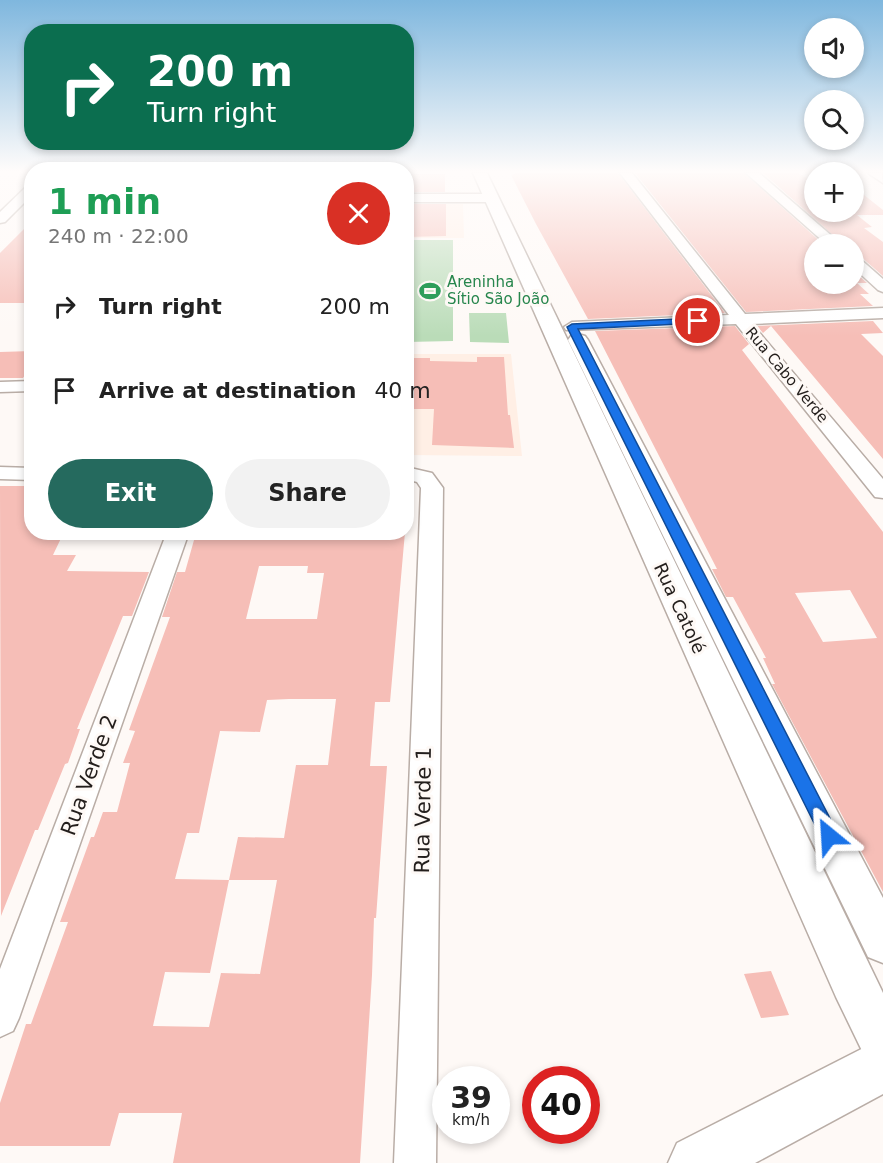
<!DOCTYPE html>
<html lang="en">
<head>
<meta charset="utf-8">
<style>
	:root { --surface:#fff; --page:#f2f2f2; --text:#222; --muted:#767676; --accent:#256a5e }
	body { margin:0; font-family:"DejaVu Sans",sans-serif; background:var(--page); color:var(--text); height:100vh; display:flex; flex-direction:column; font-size:22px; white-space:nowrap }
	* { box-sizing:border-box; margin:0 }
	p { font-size:20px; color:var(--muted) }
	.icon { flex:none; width:33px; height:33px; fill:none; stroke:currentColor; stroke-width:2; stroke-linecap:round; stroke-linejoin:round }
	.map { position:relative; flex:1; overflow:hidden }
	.drawer { position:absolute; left:24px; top:162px; width:390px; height:378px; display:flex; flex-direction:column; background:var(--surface); border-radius:24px; box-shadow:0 3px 9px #0003 }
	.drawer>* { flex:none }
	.hud { position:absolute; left:24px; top:24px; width:390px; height:126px; border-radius:24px; box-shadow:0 3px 9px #0003; background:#0b6e4f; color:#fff; overflow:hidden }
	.fabs { position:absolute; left:804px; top:18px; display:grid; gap:12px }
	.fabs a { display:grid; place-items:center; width:60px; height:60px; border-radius:50%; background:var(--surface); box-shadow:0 3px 9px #0003; font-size:30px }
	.speed { position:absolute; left:432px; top:1066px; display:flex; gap:12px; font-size:30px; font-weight:700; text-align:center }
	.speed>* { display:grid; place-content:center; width:78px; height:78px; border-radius:50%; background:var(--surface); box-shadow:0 3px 9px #0003; line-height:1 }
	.speed small { font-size:15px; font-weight:400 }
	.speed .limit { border:9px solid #d22; background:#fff; color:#111 }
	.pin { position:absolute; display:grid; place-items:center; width:51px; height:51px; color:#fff; margin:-26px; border:3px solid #fff; border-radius:50%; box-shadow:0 2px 6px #0007 }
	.me { position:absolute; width:66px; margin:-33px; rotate:333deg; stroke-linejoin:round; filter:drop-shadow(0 0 4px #0008) }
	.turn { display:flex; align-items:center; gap:21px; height:126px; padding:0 24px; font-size:27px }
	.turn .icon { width:78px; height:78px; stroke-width:2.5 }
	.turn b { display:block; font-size:42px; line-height:51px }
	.round { display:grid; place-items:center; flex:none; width:63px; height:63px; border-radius:32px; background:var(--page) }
	.summary { display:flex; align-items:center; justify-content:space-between; height:102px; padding:0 24px }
	h1 { font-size:36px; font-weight:800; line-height:45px; color:#1e9e55 }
	.button { display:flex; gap:12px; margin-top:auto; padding:12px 24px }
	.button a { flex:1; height:69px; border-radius:36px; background:var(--accent); color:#fff; font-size:24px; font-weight:800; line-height:69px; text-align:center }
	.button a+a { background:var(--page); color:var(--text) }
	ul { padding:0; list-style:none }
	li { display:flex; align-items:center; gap:18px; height:84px; padding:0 24px }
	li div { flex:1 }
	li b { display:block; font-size:22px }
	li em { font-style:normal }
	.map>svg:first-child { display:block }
	.built { fill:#ffefe5 }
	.green { fill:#badcb8 }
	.building { fill:#f6beb7; fill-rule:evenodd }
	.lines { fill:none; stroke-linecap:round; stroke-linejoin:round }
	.minor-casing { stroke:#b9ada6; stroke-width:3 }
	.tertiary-casing { stroke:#b9ada6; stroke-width:3 }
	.secondary-casing { stroke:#b9ada6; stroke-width:3 }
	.minor { fill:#fff; fill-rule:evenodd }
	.tertiary { fill:#fff; fill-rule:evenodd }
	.secondary { fill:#fff; fill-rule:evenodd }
	.route { fill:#1a73e8; stroke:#114b97; stroke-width:1.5 }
	.labels { text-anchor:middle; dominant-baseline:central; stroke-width:6; stroke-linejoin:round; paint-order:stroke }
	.far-leisure-label { font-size:15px; fill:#27864d; stroke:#fef9f6; text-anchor:start }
	.far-street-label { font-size:15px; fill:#231e1c; stroke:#fef9f6 }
	.street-label { font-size:18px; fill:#231e1c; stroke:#fef9f6 }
	.near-street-label { font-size:21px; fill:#231e1c; stroke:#fef9f6 }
</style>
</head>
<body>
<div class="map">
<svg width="883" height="1163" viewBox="0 0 883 1163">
	<rect width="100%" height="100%" fill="#fef9f6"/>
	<path class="built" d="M406,204H463L464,238H407Z
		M407,354H511L522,456L407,455Z"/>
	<path class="green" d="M407,240H453V341L407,342Z
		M469,313H506L509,343L470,342Z"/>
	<path class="building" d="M515,173H618L725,313L588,319L536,224L511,175Z
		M635,173H744L823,244H814V284H854V271L867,283H857L869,294H860L873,306L746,312Z
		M763,173H798L807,178H814V212H854V187L883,210V215H857L872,227L864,228L883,242V276L860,256L854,255V244H843Z
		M406,174H445V192H406Z
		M406,204H446V236L406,237Z
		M32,221V303H0V253Z
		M873,321L883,333L861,334L883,356V459L771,326L763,333L757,326Z
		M735,326L749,344L742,350L883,532V892L772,684H775L763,658H766L733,597H726L712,569H717L595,331ZM850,590L877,638L823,642L795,593Z
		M32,351V365L23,378H0V352Z
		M477,357H504L508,415H510L514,448L432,445L434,409H406V358H430V361L477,362Z
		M0,486H32V532H64L53,555H76L67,571L149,572L132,616H123L77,729H80L68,763L65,764L38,830H35L1,916Z
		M405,532L390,702H375L370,766H387L376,918H374L372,975L360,1163H173L182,1113H119L110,1146H0V1103L26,1024H31L68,922H60L91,837H94L103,812H117L130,763H123L135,731L129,730L170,617H162L177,572H185L196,533ZM259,566H308L307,573H324L317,619H246ZM289,699H336L328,765H296L284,838L238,837L229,880L175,879L187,833H199L220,731L260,732L267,700ZM229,880H277L260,974L221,973L209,1027L153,1026L165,972L210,973Z
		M771,971L789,1015L761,1018L744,974Z"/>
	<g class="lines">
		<defs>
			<path id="minor" d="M620,173H632L745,314L883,308V318L752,324L883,479V498L875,497L736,324L566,330L564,327L572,322L729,315Z
				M746,173H759L841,244H826Z
				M868,173H882L883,183Z
				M28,185H32V195L5,222L0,223V212Z
				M406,194H492L498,198L492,202H406Z
				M854,257L859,258L883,279V292L878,290L854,268Z
				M32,381V391L0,392V382Z
				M0,467L32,468V480L0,479Z
				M406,467L432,473L443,488L436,1163H394L421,488L417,482L406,479Z
				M167,532H189L19,1018L13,1031L0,1037V969Z"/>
			<path id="tertiary" d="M473,173H487L883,993V1066L866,1059L836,997Z
				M578,334L585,336L588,340L883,898V963L868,957L568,340L571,336Z"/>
			<path id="secondary" d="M883,1038V1094L755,1163H668L677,1143Z"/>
		</defs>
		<use href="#minor" class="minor-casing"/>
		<use href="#tertiary" class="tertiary-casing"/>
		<use href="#secondary" class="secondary-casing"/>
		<use href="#minor" class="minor"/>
		<use href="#tertiary" class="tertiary"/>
		<use href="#secondary" class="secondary"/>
	</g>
	<linearGradient id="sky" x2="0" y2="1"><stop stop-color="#7fb7de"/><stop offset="0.51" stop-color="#fffcfb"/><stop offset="1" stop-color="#fffcfb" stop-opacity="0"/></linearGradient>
	<rect width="883" height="336" fill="url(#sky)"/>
	<path class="route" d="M698,318L703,321L701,323L578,329L836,830L838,836L836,841L829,844L823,841L567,327L572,324Z"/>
	<defs>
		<symbol id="stadium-bare" viewBox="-9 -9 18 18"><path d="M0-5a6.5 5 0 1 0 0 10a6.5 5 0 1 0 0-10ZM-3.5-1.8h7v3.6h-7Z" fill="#2e9e5b" stroke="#fef9f6" stroke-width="2.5" paint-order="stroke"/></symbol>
	</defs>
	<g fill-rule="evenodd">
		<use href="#stadium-bare" x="415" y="276" width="30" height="30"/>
	</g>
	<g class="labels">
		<g class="far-leisure-label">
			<text x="447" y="282">Areninha<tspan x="447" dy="17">Sítio São João</tspan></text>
		</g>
		<g class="far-street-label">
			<text transform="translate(787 375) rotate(50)">Rua Cabo Verde</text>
		</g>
		<g class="street-label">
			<text transform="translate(680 608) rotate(65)">Rua Catolé</text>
		</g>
		<g class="near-street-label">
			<text transform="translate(89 775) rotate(-70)">Rua Verde 2</text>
			<text transform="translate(423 810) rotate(-89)">Rua Verde 1</text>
		</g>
	</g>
</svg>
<div class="fabs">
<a><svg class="icon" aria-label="sound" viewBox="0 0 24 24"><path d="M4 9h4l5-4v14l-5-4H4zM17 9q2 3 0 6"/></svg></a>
<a><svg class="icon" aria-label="search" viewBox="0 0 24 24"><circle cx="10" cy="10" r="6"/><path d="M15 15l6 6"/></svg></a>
<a>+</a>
<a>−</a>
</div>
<div class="speed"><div>39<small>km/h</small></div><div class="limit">40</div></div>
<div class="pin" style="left:698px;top:321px;background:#d93025"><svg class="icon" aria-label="arrive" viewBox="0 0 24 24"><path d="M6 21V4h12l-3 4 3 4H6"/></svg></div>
<svg class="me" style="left:829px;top:836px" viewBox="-20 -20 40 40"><path d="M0-17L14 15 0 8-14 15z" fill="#1a73e8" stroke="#fff" stroke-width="4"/></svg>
<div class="hud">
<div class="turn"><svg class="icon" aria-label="right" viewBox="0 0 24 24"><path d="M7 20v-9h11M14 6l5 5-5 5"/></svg><div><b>200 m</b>Turn right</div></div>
</div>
<section class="drawer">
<div class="summary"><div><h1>1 min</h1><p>240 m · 22:00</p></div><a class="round" style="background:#d93025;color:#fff"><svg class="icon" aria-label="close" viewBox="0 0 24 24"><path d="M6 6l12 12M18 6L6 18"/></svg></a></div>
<ul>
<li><svg class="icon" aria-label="right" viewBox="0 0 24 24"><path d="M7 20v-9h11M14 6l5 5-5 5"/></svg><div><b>Turn right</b></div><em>200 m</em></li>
<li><svg class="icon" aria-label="arrive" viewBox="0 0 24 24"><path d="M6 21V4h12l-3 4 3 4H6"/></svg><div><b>Arrive at destination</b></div><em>40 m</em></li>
</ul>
<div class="button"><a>Exit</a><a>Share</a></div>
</section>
</div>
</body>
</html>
